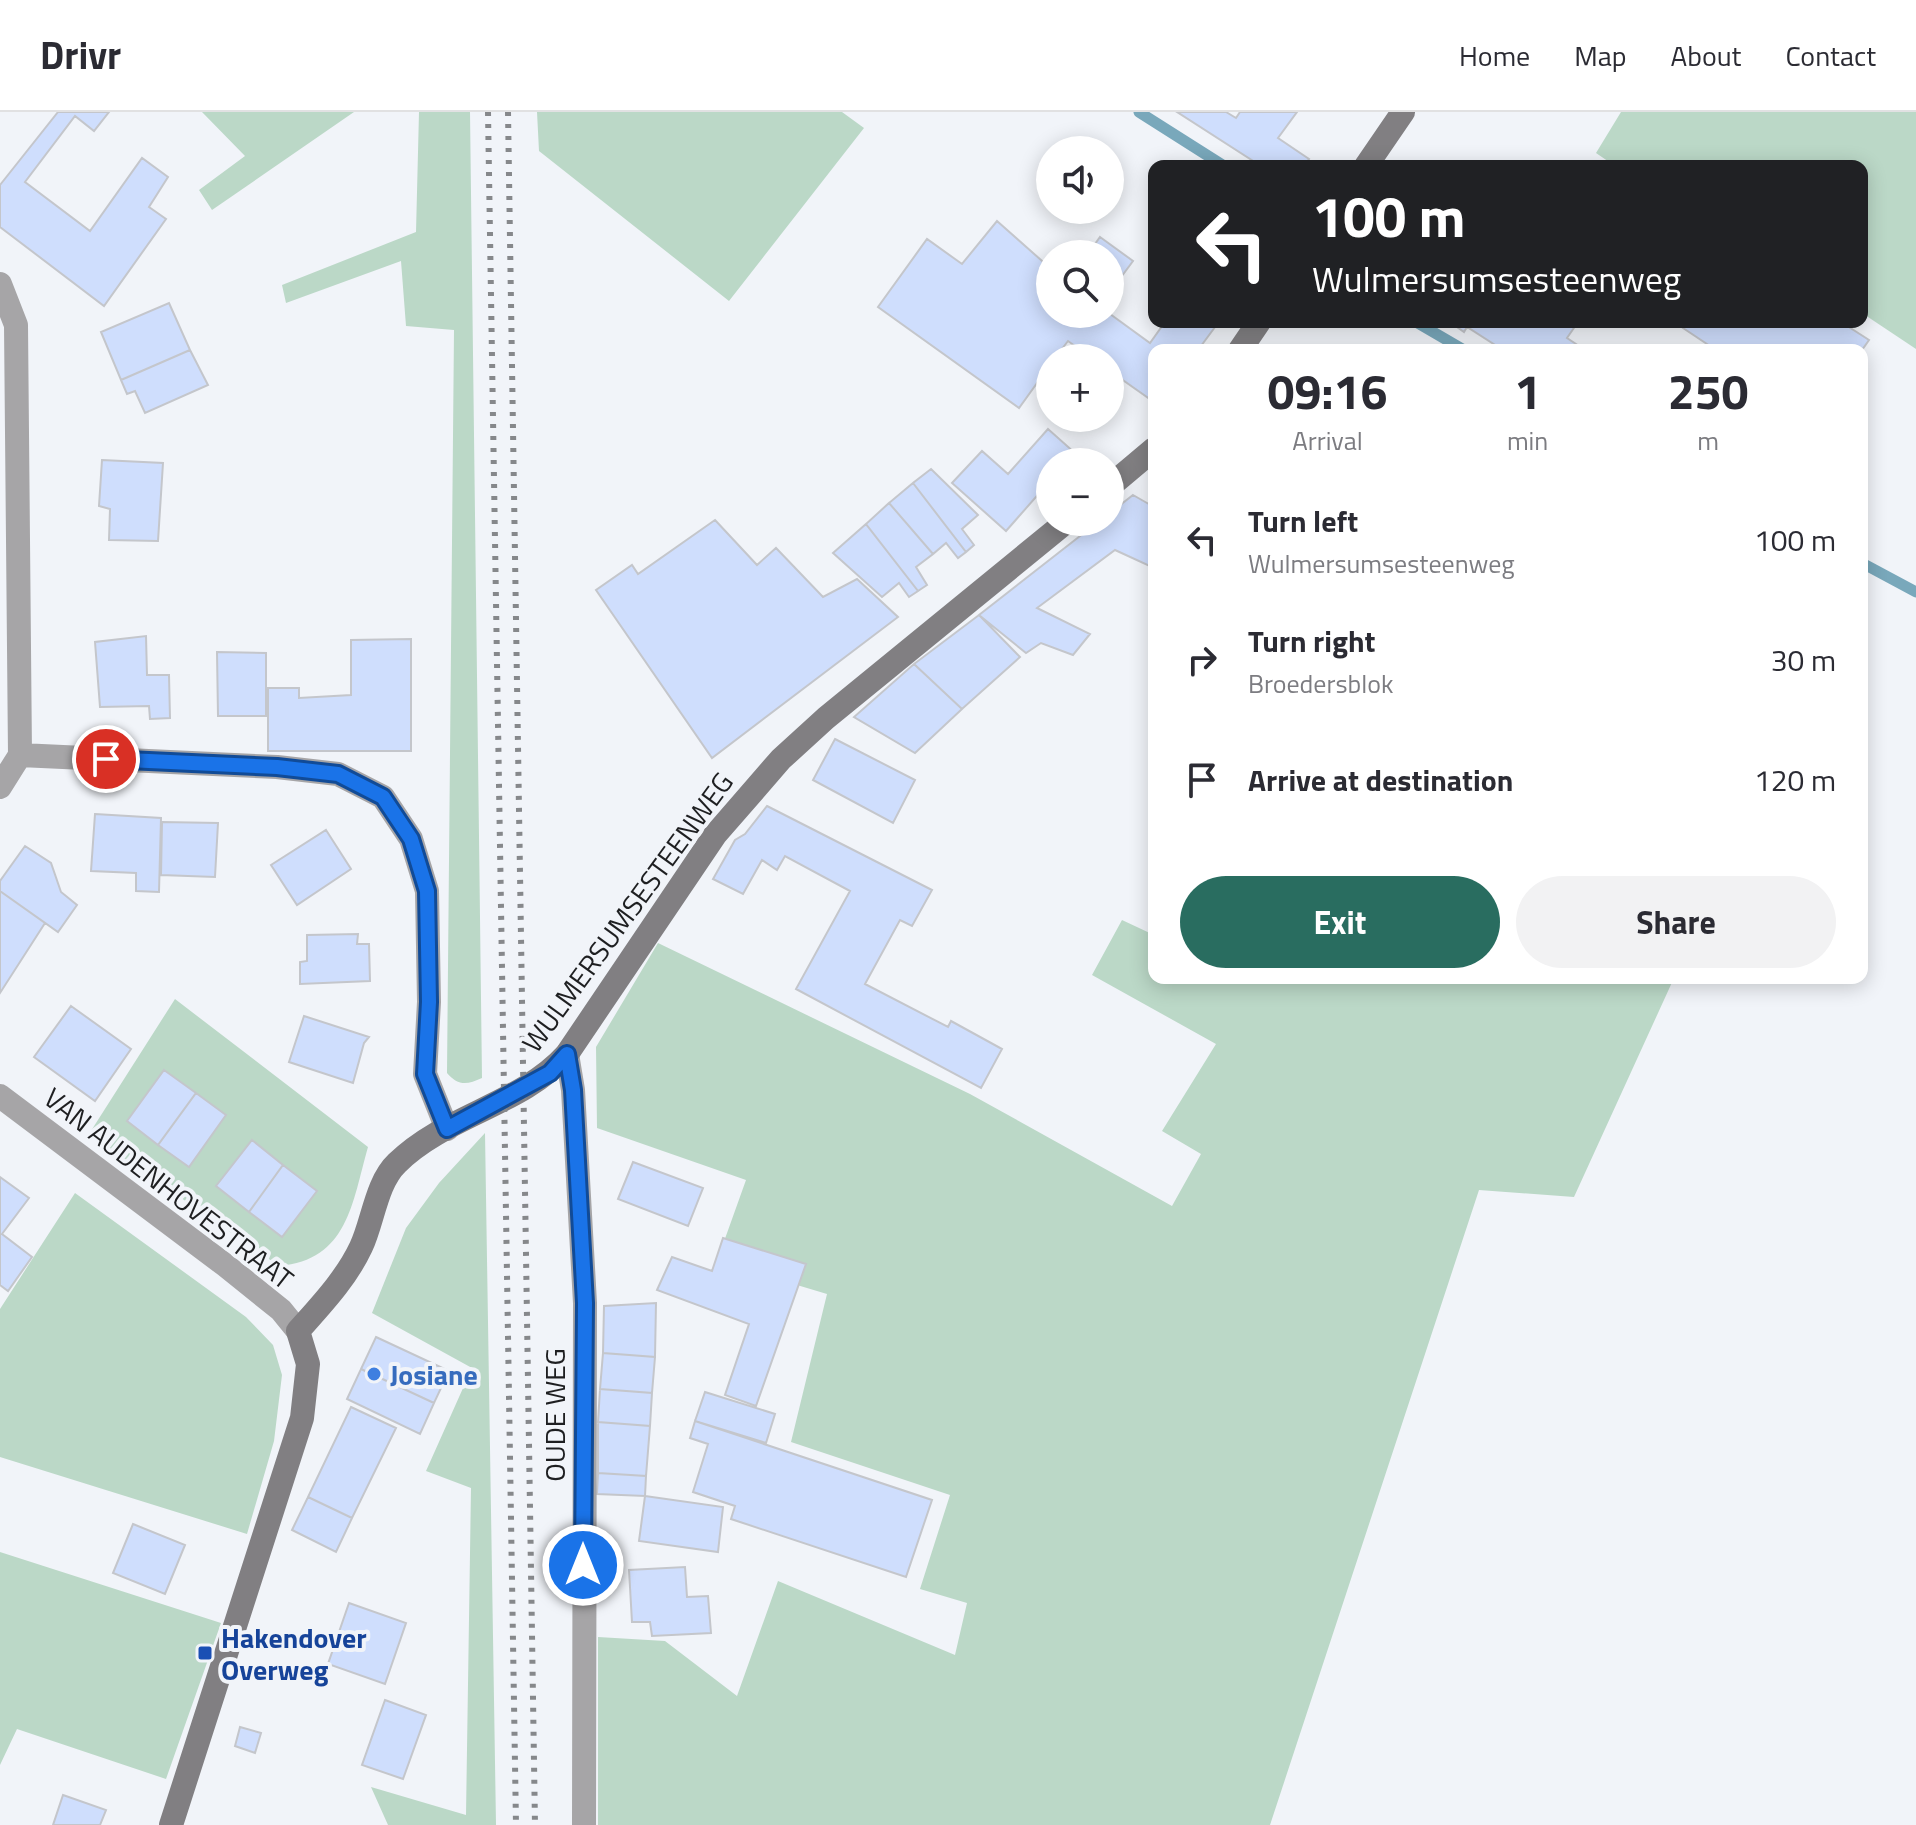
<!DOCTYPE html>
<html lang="en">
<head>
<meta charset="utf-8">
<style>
	:root { --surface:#fff; --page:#f2f2f3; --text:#2b2b33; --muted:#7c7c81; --line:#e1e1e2; --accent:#296d60 }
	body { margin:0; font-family:"Titillium Web",sans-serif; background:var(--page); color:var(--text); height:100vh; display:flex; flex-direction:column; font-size:30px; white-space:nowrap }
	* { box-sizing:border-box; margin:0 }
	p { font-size:26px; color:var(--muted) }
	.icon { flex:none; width:44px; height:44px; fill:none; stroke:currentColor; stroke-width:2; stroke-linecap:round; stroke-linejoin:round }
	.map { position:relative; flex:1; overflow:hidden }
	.drawer { position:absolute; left:1148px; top:232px; width:720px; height:640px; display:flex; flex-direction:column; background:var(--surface); border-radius:16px; box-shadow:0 4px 20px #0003 }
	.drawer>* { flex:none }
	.banner { position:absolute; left:1148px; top:48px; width:720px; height:168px; border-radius:16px; box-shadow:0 4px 20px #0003; background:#202124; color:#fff; overflow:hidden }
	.tools { position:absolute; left:1036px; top:24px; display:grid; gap:16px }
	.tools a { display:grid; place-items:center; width:88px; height:88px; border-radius:50%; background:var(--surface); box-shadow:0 4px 20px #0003; font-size:40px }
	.pin { position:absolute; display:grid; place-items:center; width:68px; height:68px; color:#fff; margin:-34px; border:4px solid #fff; border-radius:50%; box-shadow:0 2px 8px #0007 }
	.me { position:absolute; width:88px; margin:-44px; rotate:0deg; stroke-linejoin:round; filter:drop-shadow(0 0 6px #0008) }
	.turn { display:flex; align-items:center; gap:28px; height:168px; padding:0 32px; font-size:36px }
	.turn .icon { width:104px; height:104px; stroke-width:2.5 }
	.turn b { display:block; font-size:56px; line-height:68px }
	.eta { display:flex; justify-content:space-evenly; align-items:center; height:136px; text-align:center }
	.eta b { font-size:48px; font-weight:700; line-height:56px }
	.primary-button { display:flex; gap:16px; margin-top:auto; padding:16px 32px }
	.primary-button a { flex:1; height:92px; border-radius:48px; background:var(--accent); color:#fff; font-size:32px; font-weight:700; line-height:92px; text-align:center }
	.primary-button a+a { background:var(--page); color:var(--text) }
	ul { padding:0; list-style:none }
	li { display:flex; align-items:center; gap:24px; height:120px; padding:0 32px }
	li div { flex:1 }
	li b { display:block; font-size:30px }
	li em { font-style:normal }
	header { display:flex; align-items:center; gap:48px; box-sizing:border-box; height:112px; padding:0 40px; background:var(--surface); border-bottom:2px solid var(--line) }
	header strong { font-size:38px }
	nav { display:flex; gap:44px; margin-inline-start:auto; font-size:28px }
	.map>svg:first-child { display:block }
	.green { fill:#bbd8c7 }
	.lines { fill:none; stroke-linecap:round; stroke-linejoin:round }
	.stream { stroke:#79a8bb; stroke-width:11 }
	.building { fill:#cfdefd; stroke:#c4c6cb; stroke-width:2 }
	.street { stroke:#a6a5a7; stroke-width:24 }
	.secondary { stroke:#817f82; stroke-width:24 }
	.rail { stroke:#86888b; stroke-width:6; stroke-dasharray:4 8; stroke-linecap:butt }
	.route-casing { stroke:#114b97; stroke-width:20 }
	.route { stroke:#1a73e8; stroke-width:14 }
	.shop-dot { fill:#3f7fe0; stroke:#f1f4f9; stroke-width:3 }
	.transit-dot { fill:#1a4fb4; stroke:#f1f4f9; stroke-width:3 }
	.labels { text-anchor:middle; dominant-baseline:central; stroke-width:8; stroke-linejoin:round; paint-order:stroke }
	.street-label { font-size:28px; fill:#1e1f21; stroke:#f1f4f9 }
	.shop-label { font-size:28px; font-weight:bold; fill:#366cbe; stroke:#f1f4f9; text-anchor:start }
	.transit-label { font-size:28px; font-weight:bold; fill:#164399; stroke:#f1f4f9; text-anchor:start }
</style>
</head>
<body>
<header>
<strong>Drivr</strong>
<nav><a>Home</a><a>Map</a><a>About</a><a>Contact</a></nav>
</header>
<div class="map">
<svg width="1916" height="1713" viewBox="0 0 1916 1713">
	<rect width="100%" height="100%" fill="#f1f4f9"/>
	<path class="green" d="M202,0H354L212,98L199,78L245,44Z
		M419,0H470L482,966C467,973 458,974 447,961L454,218L406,214L401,149L286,191L282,173L416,120Z
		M537,0H842L864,16L729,189L539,39Z
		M1621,0H1916V237L1862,201V54H1615L1596,41Z
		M1122,808L1154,823V866H1674L1574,1085L1479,1078L1270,1713H598V1525L665,1529L737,1584L778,1469L955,1543L967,1491L920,1477L950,1383L791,1330L827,1182L717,1149L746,1068L597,1016L596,935L658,831L970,982L1172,1094L1201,1042L1162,1019L1216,932L1092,863Z
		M175,887L368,1035C352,1091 348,1148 279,1154L89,1022Z
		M485,1021L496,1713H388L371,1675L466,1703L471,1376L426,1359L472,1256L372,1201L406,1116L439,1071Z
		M75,1081L246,1205L273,1233L282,1263L274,1329L247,1422L0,1345V1197Z
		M0,1440L221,1511L166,1667L17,1617L0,1653Z"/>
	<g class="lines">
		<path class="stream" d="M1139,0L1224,54
			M1416,210L1464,238
			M1862,451L1916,480"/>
	</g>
	<path class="building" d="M58,0H109L94,19L75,4L25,70L90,119L142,46L168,65L149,95L166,107L104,194L0,115V73Z
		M1177,0H1226L1236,6L1240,0H1297L1278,26L1309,47L1304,54H1261Z
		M997,109L1050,156V202H1110L1150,231L1165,210H1208L1215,215L1198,238H1154V290L1110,259V246H1092L1068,229L1055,246H1050V253L1019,296L878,195L927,127L962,152Z
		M1100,125L1133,149L1110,180V142H1088Z
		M169,191L190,238L121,268L101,220Z
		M1450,210H1578L1567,226L1585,238H1503L1467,215L1464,220Z
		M1687,210H1841L1869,228L1862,238H1716L1683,216Z
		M190,238L208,273L145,301L135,279L127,282L121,268Z
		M1048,317L1075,341L1067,350H1050V369L1006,419L952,371L982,339L1008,362Z
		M102,348L163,351L158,429L109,428L110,397L99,394Z
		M931,357L978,403L962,417L974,433L966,440L913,371Z
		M913,371L966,440L958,446L946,431L933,442L889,391Z
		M1133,383L1154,395V456L1115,438L1037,496L1090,522L1073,543L1041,531L1026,541L979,503L1098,410H1110V401Z
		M889,391L933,442L916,455L927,473L918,479L866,412Z
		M715,408L757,453L776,436L823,485L857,467L898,505L712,646L596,478L632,453L638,462Z
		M866,412L918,479L909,485L899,471L882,485L833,441Z
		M979,503L1020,545L962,597L914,552Z
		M146,524L147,563H169L170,606L150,607L149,594L100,595L95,530Z
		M411,527V639H268V576H299V586L351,583V528Z
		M217,540L266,541V604H218Z
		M914,552L962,597L915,641L854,605Z
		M835,627L915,668L893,711L813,668Z
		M767,694L932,778L912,814L900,808L865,872L948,915L951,909L1002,937L981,976L796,877L850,779L785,744L777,758L762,748L743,782L713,767L735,728L745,722Z
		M95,702L161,706L159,780L136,779V761L91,759Z
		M162,710L218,711L215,765L161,763Z
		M326,718L351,757L297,793L271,753Z
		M25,734L51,751L61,780L77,793L58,820L0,779V769Z
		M0,779L45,811L0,881Z
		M358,822L357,832H369L370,869L300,872V850L307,849V823Z
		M71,894L131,937L95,989L34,945Z
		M304,904L369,925L364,931L353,971L289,950Z
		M164,958L196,981L158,1033L127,1009Z
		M196,981L226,1003L189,1055L158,1033Z
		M252,1028L283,1053L249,1100L216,1074Z
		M633,1050L703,1076L688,1114L618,1087Z
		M283,1053L317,1079L282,1125L249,1100Z
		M0,1065L29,1086L2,1122L32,1145L8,1179L0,1173Z
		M723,1126L806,1152L756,1294L725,1283L749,1212L657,1178L672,1145L712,1159Z
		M656,1191L655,1245L603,1241L604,1194Z
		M376,1225L449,1259L434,1291L361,1257Z
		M603,1241L655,1245L652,1281L600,1277Z
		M361,1257L434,1291L420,1322L347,1287Z
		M600,1277L652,1281L650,1314L598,1310Z
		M705,1280L775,1302L766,1331L695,1309Z
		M351,1295L396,1316L352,1406L308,1385Z
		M695,1309L932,1388L906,1465L731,1407L735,1394L693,1380L708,1332L690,1326Z
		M598,1310L650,1314L646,1364L598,1361Z
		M598,1361L646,1364L645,1384L597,1382Z
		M645,1384L723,1395L718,1440L639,1429Z
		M308,1385L352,1406L336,1440L292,1418Z
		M133,1412L185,1433L165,1482L113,1461Z
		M685,1455L687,1485L708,1484L711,1521L652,1524L650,1510H632L629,1458Z
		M349,1491L406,1511L385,1572L328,1552Z
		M385,1588L426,1603L403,1667L362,1653Z
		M240,1615L261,1621L255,1641L235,1634Z
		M63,1683L106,1698L100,1713H53Z"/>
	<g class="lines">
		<path class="street" d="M0,172L16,213L20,643L0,675
			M20,643L277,655L338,662L383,685L411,727L427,779L429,890L425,962L447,1017
			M567,942L573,978L585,1191L584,1713
			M0,984L225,1153L281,1198L298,1219"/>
		<path class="secondary" d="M1366,54L1403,0
			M1240,238L1259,210
			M1110,374L1154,337
			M171,1713L302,1306L308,1252L298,1219C321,1193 346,1167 361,1135C373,1110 376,1071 397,1051C446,1003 521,993 567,942L715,723L781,647L826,606L1066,410"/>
		<path class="rail" d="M488,0L516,1713
			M508,0L535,1713"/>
	</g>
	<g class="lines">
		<defs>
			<path id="route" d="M106,647L277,655L338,662L383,685L411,727L427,779L429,890L425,962L447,1017L550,961L567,942L573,978L585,1191L583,1453"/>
		</defs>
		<use href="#route" class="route-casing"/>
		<use href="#route" class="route"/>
	</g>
	<circle class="shop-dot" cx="374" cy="1262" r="8"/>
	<rect class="transit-dot" x="197" y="1533" width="16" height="16" rx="4"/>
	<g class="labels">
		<g class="street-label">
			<text transform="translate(627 800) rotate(-54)">WULMERSUMSESTEENWEG</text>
			<text transform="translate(169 1076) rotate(38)">VAN AUDENHOVESTRAAT</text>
			<text transform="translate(554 1303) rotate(-90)">OUDE WEG</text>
		</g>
		<g class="shop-label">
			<text x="390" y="1262">Josiane</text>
		</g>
		<g class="transit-label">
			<text x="221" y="1525">Hakendover<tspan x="221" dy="32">Overweg</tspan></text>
		</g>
	</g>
</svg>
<div class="tools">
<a><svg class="icon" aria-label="sound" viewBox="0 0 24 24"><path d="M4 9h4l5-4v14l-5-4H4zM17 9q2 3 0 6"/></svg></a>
<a><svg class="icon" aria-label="search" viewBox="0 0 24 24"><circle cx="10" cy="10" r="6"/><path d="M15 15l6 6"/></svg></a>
<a>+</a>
<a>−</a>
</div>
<div class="pin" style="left:106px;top:647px;background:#d93025"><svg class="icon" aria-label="arrive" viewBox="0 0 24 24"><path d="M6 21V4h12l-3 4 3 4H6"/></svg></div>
<svg class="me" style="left:583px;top:1453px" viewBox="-20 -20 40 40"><circle r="17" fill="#1a73e8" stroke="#fff" stroke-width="3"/><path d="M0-11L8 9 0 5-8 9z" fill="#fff"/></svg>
<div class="banner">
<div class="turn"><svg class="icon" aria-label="left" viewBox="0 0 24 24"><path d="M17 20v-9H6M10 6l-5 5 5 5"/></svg><div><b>100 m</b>Wulmersumsesteenweg</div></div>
</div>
<section class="drawer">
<div class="eta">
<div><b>09:16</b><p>Arrival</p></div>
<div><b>1</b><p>min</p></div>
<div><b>250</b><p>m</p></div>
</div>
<ul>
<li><svg class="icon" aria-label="left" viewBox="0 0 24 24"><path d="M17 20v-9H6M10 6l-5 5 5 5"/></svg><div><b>Turn left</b><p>Wulmersumsesteenweg</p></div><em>100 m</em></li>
<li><svg class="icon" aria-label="right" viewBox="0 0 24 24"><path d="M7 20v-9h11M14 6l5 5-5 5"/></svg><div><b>Turn right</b><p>Broedersblok</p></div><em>30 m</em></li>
<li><svg class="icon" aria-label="arrive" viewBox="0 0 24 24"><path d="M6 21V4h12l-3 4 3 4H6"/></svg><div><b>Arrive at destination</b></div><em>120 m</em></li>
</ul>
<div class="primary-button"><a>Exit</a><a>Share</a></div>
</section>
</div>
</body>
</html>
